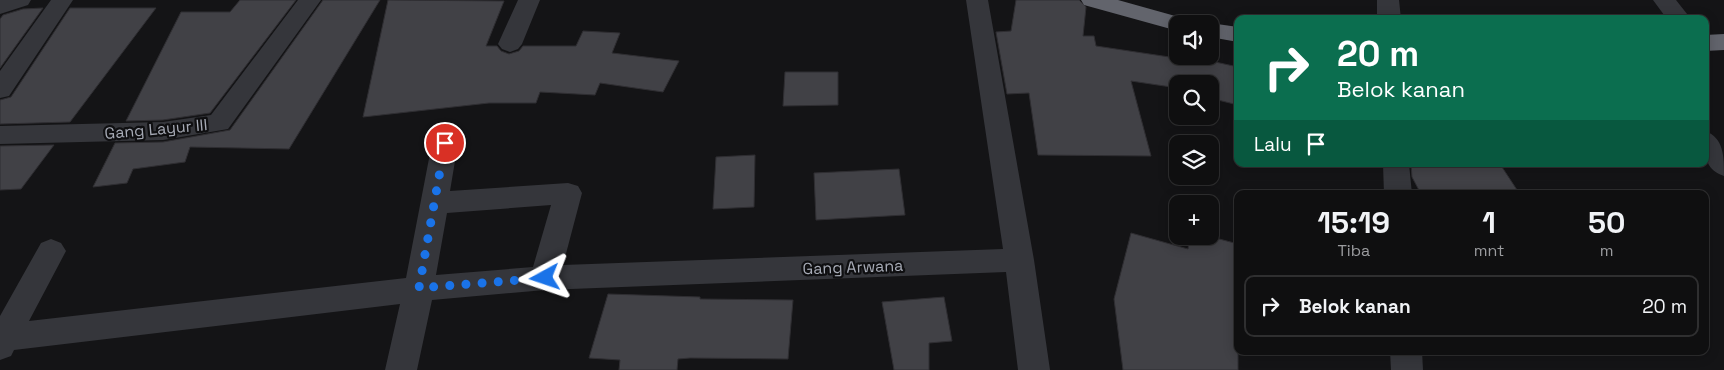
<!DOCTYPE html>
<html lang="id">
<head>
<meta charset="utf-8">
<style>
	:root { --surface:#0f0f10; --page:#1d1d1e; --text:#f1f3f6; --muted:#9b9c9f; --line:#2f2f30 }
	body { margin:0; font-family:"Space Grotesk",sans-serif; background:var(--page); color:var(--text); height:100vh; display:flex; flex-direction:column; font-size:19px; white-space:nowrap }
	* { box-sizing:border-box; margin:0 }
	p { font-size:16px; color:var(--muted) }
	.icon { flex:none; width:28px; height:28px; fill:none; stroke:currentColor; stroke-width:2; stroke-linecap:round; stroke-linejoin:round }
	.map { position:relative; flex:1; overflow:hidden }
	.details { position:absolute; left:1234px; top:190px; width:475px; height:165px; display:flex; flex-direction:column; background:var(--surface); border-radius:10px; box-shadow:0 2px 12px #0003,0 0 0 1px var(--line) }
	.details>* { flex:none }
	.banner { position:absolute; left:1234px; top:15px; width:475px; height:152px; border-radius:10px; box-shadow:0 2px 12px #0003,0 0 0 1px var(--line); background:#0b6e4f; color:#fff; overflow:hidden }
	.buttons { position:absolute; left:1169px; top:15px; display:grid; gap:10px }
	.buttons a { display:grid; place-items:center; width:50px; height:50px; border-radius:10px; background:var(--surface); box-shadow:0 2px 12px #0003,0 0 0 1px var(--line); font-size:25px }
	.pin { position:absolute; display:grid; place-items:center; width:42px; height:42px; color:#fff; margin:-21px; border:2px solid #fff; border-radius:50%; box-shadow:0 1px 5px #0007 }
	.me { position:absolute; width:55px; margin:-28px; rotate:265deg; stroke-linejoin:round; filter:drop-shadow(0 0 4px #0008) }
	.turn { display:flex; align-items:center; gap:18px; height:105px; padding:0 20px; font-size:22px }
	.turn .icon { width:65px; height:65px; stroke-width:2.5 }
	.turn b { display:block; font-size:35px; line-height:42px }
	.then { display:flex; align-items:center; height:48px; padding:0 20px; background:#0003; gap:10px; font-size:19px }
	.eta { display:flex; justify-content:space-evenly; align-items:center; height:85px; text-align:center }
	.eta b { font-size:30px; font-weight:700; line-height:35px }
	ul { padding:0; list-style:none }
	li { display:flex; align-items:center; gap:15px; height:62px; margin:0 10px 8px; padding:0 10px; border:2px solid var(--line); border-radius:10px }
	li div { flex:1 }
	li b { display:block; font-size:19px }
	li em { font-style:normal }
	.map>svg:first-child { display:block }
	.building { fill:#414146; stroke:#2f2e32 }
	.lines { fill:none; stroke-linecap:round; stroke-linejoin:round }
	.street { fill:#35363b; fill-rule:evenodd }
	.highway { fill:#62646c; fill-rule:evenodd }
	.route { stroke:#1a73e8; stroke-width:9; stroke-dasharray:0 16.2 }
	.labels { text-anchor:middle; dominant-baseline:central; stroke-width:4.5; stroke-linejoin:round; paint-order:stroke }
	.street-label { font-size:16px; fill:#a7abb6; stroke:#0f0f11 }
</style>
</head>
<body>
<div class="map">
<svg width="1724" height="370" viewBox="0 0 1724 370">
	<rect width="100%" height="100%" fill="#141416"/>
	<path class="building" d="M240,0H296L210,113L163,120L126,121L181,12H230Z
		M323,0H380L289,149L190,147L185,162L133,169L127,183L93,187L115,143L163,142L230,130Z
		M388,0L504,1L486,46H497L501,51L509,54L519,51L523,46H576L583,31L620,33L612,53L679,61L663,92L600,83L595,95L540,92L536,103H489L363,117Z
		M1016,0H1079L1086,7L1083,36H1094L1096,46L1196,61L1197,58L1238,67V105L1210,98V84H1178V88L1131,81L1151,156L1038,155L1029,93L1007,94L996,32L1011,31Z
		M43,8L0,68V19L3,15L23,9Z
		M70,8H156L70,122L0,124V100L11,97Z
		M785,72H838V105L783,106Z
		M54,145L21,189L0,190V146Z
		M755,155L754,207L713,209L716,157Z
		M1411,164H1500L1519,193L1421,194L1412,177Z
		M899,169L905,215L816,220L814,173Z
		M1131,233L1188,249L1190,236H1208L1238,244V370H1123L1114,299Z
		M608,294L700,297V299L793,300L788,359L690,358L678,359L677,370H619L620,360L589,358Z
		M944,297L952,341L929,343V370H894L882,302Z"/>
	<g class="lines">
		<path class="street" d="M0,0H31L28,5L0,14Z
			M51,0H73L9,96L0,98V71Z
			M298,0H321L228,129L163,140L0,144V126L163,122L211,115Z
			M518,0H540L522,44L518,49L510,52L502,49L498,44Z
			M966,0H988L1034,260L1050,370H1018L1006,272L545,290L432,300L417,370H385L400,304L14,350L11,356L0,360V316L41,243L51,239L61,243L66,251L29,321L406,278L432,143L436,136L445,134L454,136L458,143L450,191L568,183L578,186L582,193L563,265L1003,249ZM551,205L533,267L436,275L447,213Z
			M1377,0H1399L1401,19H1377Z
			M1653,0H1676L1691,19H1667Z
			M1705,131C1724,138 1724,156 1724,176C1702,169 1705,150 1705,131Z
			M1383,164H1409L1412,194H1384Z
			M1390,351H1422L1423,370H1391Z"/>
		<path class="highway" d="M1081,0H1118L1186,19L1189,24H1178V31L1084,5Z
			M1210,23L1238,27V42L1210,37V24H1205Z
			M1724,34V50L1705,51V35Z"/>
	</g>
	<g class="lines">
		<path class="route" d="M445,143L419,288L545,278"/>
	</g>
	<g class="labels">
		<g class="street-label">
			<text transform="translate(156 129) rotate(-5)">Gang Layur III</text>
			<text transform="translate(853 267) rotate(-2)">Gang Arwana</text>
		</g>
	</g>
</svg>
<div class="buttons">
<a><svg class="icon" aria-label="sound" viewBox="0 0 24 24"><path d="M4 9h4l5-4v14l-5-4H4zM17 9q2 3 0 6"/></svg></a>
<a><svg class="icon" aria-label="search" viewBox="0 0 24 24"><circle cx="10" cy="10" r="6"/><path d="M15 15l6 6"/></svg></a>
<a><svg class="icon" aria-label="layers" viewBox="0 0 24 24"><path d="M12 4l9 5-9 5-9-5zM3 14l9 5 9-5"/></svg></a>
<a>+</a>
</div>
<div class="pin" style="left:445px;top:143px;background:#d93025"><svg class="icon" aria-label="arrive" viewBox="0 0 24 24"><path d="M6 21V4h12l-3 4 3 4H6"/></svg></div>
<svg class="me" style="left:545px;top:278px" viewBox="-20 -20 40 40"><path d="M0-17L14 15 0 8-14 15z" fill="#1a73e8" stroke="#fff" stroke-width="4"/></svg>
<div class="banner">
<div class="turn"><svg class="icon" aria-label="right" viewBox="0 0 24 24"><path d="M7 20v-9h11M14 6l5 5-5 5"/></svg><div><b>20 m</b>Belok kanan</div></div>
<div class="then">Lalu<svg class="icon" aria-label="arrive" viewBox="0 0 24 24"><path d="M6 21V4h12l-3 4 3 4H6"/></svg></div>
</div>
<section class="details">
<div class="eta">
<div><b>15:19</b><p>Tiba</p></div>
<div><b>1</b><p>mnt</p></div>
<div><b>50</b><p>m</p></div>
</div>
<ul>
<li><svg class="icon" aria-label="right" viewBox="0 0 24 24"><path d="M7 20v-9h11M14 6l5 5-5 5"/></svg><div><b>Belok kanan</b></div><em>20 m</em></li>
</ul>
</section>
</div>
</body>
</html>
